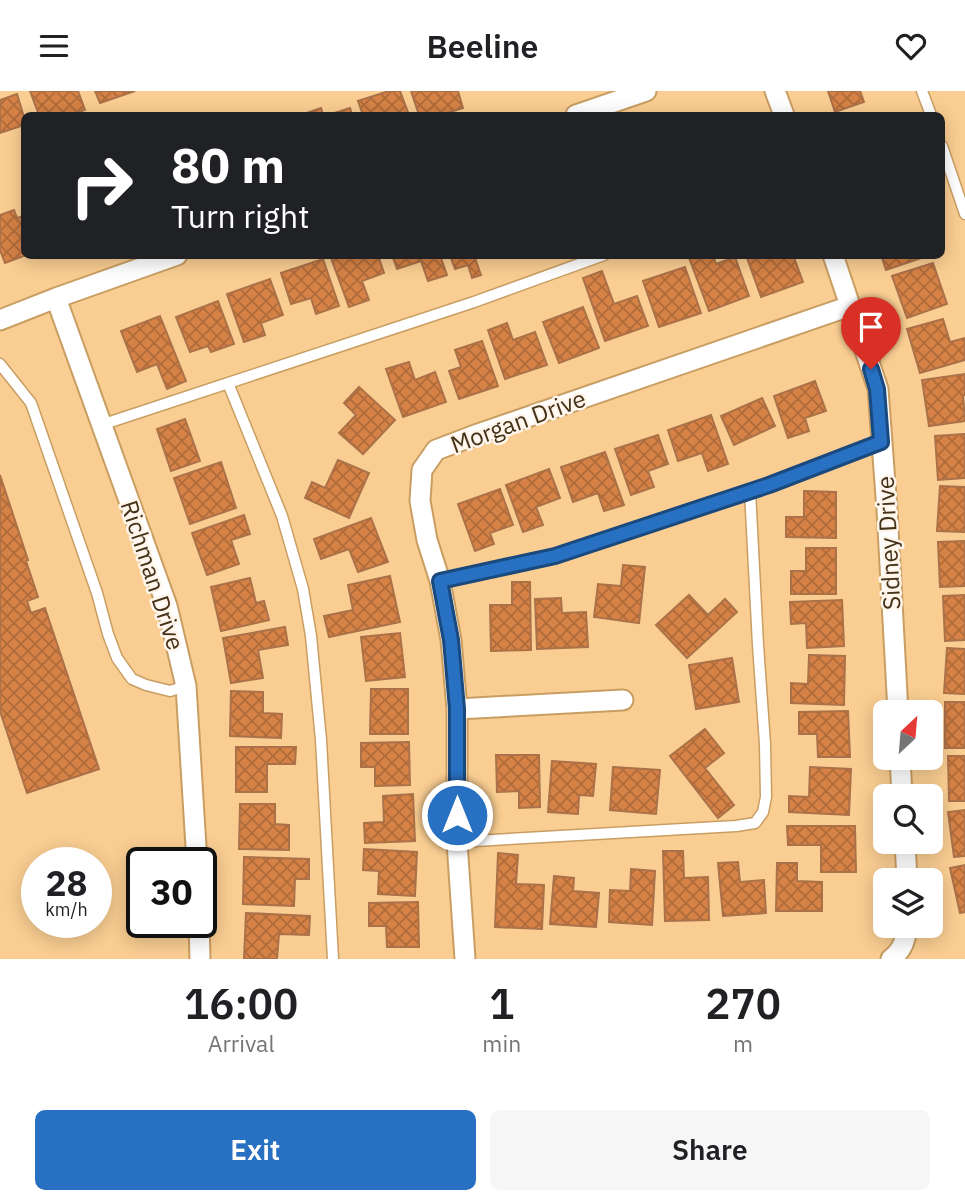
<!DOCTYPE html>
<html lang="en">
<head>
<meta charset="utf-8">
<style>
	:root { --surface:#fff; --page:#f6f6f6; --text:#202124; --muted:#757577; --accent:#2870c1 }
	body { margin:0; font-family:"IBM Plex Sans",sans-serif; background:var(--page); color:var(--text); height:100vh; display:flex; flex-direction:column; font-size:26px; white-space:nowrap }
	* { box-sizing:border-box; margin:0 }
	p { font-size:23px; color:var(--muted) }
	.icon { flex:none; width:38px; height:38px; fill:none; stroke:currentColor; stroke-width:2; stroke-linecap:round; stroke-linejoin:round }
	.map { position:relative; height:868px; overflow:hidden }
	.sheet { display:flex; flex-direction:column; background:var(--surface); flex:1 }
	.sheet>* { flex:none }
	.hud { position:absolute; left:21px; top:21px; width:924px; height:147px; border-radius:10px; box-shadow:0 4px 18px #0003; background:#202124; color:#fff; overflow:hidden }
	.needle { width:46px; rotate:26deg }
	.fabs { position:absolute; left:873px; top:609px; display:grid; gap:14px }
	.fabs a { display:grid; place-items:center; width:70px; height:70px; border-radius:10px; background:var(--surface); box-shadow:0 4px 18px #0003; font-size:35px }
	.speed { position:absolute; left:21px; top:756px; display:flex; gap:14px; font-size:35px; font-weight:700; text-align:center }
	.speed>* { display:grid; place-content:center; width:91px; height:91px; border-radius:50%; background:var(--surface); box-shadow:0 4px 18px #0003; line-height:1 }
	.speed small { font-size:18px; font-weight:400 }
	.speed .limit { border:4px solid #111; border-radius:10px; background:#fff; color:#111 }
	.pin { position:absolute; display:grid; place-items:center; width:60px; height:60px; color:#fff; margin:-72px -30px; border-radius:50% 50% 50% 0; rotate:-45deg; box-shadow:0 0 7px #0007 }
	.pin .icon { rotate:45deg }
	.me { position:absolute; width:77px; margin:-38px; rotate:0deg; stroke-linejoin:round; filter:drop-shadow(0 0 5px #0008) }
	.turn { display:flex; align-items:center; gap:24px; height:147px; padding:0 35px; font-size:32px }
	.turn .icon { width:91px; height:91px; stroke-width:2.5 }
	.turn b { display:block; font-size:49px; line-height:60px }
	.eta { display:flex; justify-content:space-evenly; align-items:center; height:119px; text-align:center }
	.eta b { font-size:42px; font-weight:600; line-height:49px }
	.cta { display:flex; gap:14px; margin-top:auto; padding:14px 35px }
	.cta a { flex:1; height:80px; border-radius:10px; background:var(--accent); color:#fff; font-size:28px; font-weight:600; line-height:80px; text-align:center }
	.cta a+a { background:var(--page); color:var(--text) }
	header { display:flex; justify-content:space-between; align-items:center; height:91px; padding:0 35px; background:var(--surface); font-size:32px; font-weight:600 }
	.map>svg:first-child { display:block }
	.building { fill:url(#building-cross-hatch); stroke:#ab7149; stroke-width:2 }
	.lines { fill:none; stroke-linecap:round; stroke-linejoin:round }
	.lane-casing { stroke:#c99e63; stroke-width:13 }
	.street-casing { stroke:#c99e63; stroke-width:23 }
	.lane { stroke:#fff; stroke-width:10 }
	.street { stroke:#fff; stroke-width:19 }
	.route-casing { stroke:#1a497d; stroke-width:18 }
	.route { stroke:#2870c1; stroke-width:12 }
	.labels { text-anchor:middle; dominant-baseline:central; stroke-width:5; stroke-linejoin:round; paint-order:stroke }
	.street-label { font-size:24px; fill:#433219; stroke:#fff5ea }
</style>
</head>
<body>
<header><svg class="icon" aria-label="menu" viewBox="0 0 24 24"><path d="M4 6h16M4 12h16M4 18h16"/></svg>Beeline<svg class="icon" aria-label="heart" viewBox="0 0 24 24"><path d="M12 20l-8-8c-3-5 5-10 8-4 3-6 11-1 8 4z"/></svg></header>
<div class="map">
<svg width="965" height="868" viewBox="0 0 965 868">
	<defs>
		<pattern id="building-cross-hatch" width="8" height="8" patternUnits="userSpaceOnUse" patternTransform="scale(1.75)"><rect width="8" height="8" fill="#d68246"/><path d="M0 0l8 8M0 8l8-8" fill="none" stroke="#af6b3a"/></pattern>
	</defs>
	<rect width="100%" height="100%" fill="#face92"/>
	<path class="building" d="M30,0H78L85,19L70,24H39Z
		M95,0H135L100,12Z
		M389,0H400L409,24H363L358,10Z
		M411,0H458L463,17L440,24H419Z
		M828,0H860L864,11L835,21Z
		M17,3L24,26V34L0,42V9Z
		M321,17L323,24H305L304,23Z
		M350,17L352,24H328Z
		M14,119L17,127L24,125V164H26L5,172L0,159V124Z
		M338,164H378L384,182L362,190L369,209L349,216L331,167Z
		M392,164H440L447,184L428,190L421,170L397,178Z
		M450,164H474L481,184L472,187L468,174L455,178Z
		M688,164H713L716,173L735,166L749,205L709,220Z
		M746,164H768L769,167L776,164H793L803,191L761,206Z
		M881,164H930L886,179Z
		M323,168L339,215L316,223L311,207L291,213L281,182Z
		M933,172L947,213L907,227L892,185Z
		M685,176L701,222L659,236L643,190Z
		M602,180L614,213L637,205L648,235L605,250L583,187Z
		M270,188L283,224L261,232L265,244L244,251L227,203Z
		M218,210L234,253L211,261L208,255L190,261L176,226Z
		M583,216L599,257L559,272L543,231Z
		M160,225L186,290L167,298L157,273L137,281L121,240Z
		M943,228L950,251L965,247V269L920,282L907,238Z
		M507,232L513,249L535,241L547,274L505,288L488,239Z
		M482,250L498,295L459,308L449,280L461,276L455,259Z
		M409,271L415,289L435,281L446,311L403,326L386,278Z
		M965,283V304H963L965,330L929,335L922,289Z
		M815,290L826,320L805,327L809,340L788,347L774,305Z
		M359,296L395,329L363,363L339,342L356,324L344,312Z
		M762,307L775,335L734,354L721,325Z
		M711,324L728,373L708,380L702,362L678,370L668,339Z
		M185,328L200,370L171,380L157,338Z
		M965,343V387L938,389L935,345Z
		M658,344L668,373L648,380L654,396L631,404L615,358Z
		M605,361L624,414L604,420L598,402L573,411L561,376Z
		M338,369L369,382L349,427L305,407L312,391L325,397Z
		M221,371L236,417L190,433L174,387Z
		M549,378L560,407L536,416L543,434L523,441L506,394Z
		M0,384L28,469L26,470L38,506L27,510L31,522L45,517L99,678L27,702L0,620Z
		M940,395L965,396V441L937,440Z
		M500,398L513,434L490,442L494,453L475,460L458,413Z
		M804,400L836,401V447L786,446V426H804Z
		M244,424L250,443L231,449L239,473L207,484L192,442Z
		M371,427L388,471L358,481L349,458L321,468L314,448Z
		M965,450V495L940,496L938,451Z
		M806,457H836V503H791V480H806Z
		M623,474L645,476L639,532L594,526L598,493L621,495Z
		M390,485L400,531L329,546L324,525L353,519L348,494Z
		M250,487L256,512L264,510L269,529L221,540L211,496Z
		M512,491H530L531,559L491,560L490,514H512Z
		M689,504L708,524L725,508L737,521L687,567L656,534Z
		M965,504V549L945,550L943,505Z
		M561,507L562,522L586,521L588,556L537,558L535,508Z
		M842,509L844,555L807,557L806,532L791,533L790,511Z
		M285,536L288,554L258,559L263,587L231,592L223,547Z
		M400,542L405,586L366,590L361,546Z
		M947,557L965,558V603L944,602Z
		M809,564L845,565L844,614L791,612V592L808,593Z
		M732,567L739,611L696,618L689,574Z
		M371,598H408V643H370Z
		M231,600L263,601V622L282,623L281,647L230,645Z
		M945,611H965V657H945Z
		M848,620L850,666H818L817,643H799V621Z
		M705,638L724,662L705,677L734,714L718,727L670,665Z
		M409,651L410,694L375,695V676H361V652Z
		M236,656H296L295,673H267V701H236Z
		M496,664H539L540,716L519,717V700L497,701Z
		M948,665H965V710H949Z
		M552,670L596,673L593,705L579,704L578,723L548,721Z
		M613,676L660,679L656,723L610,719Z
		M810,676L851,678L849,724L789,721V705L809,706Z
		M413,703L415,750L365,752L364,732L384,731L383,705Z
		M240,713H275V733L289,734V759L239,758Z
		M965,719V765L954,766L948,721Z
		M787,735H855L856,781H821V754H788Z
		M364,758L417,761L415,805L378,803L379,780L363,779Z
		M663,760H683L684,787L708,786L709,829L665,830Z
		M498,762L518,764L516,793L544,794L542,838L495,836Z
		M244,766L309,768V788H295L294,815L243,813Z
		M738,771L740,791L764,789L766,822L723,825L718,772Z
		M777,772H797V790L822,791V820H776Z
		M965,774V821L960,822L950,777Z
		M631,778L655,780L652,834L609,831L610,799L630,800Z
		M554,785L574,787L573,800L599,802L596,836L550,833Z
		M418,811L419,856H387L386,835H369V812Z
		M246,822L310,825L309,844L279,843L277,868H244Z"/>
	<g class="lines">
		<defs>
			<path id="lane" d="M922,0L931,24
				M942,55L965,123
				M0,273L31,312L97,502L108,543L117,567L132,588L146,594L170,600L186,595
				M228,292L282,425L303,498L311,545L321,649L333,868
				M101,334L474,211L604,164
				M440,490L555,465L769,394L882,350
				M457,751L736,735L755,732L763,721L766,706L765,653L758,554L750,400"/>
			<path id="street" d="M775,0L784,24
				M576,24L646,0
				M833,164L878,298L887,419L898,621
				M56,207L167,515L186,595L197,772
				M0,229L56,207L177,164
				M457,618L623,609
				M900,667L902,705
				M905,751L907,789
				M199,831L200,868
				M465,868L457,751V618L451,549L440,490L427,449L420,410L422,379L436,359L478,343L850,215
				M891,868C903,859 905,849 908,835"/>
		</defs>
		<use href="#lane" class="lane-casing"/>
		<use href="#street" class="street-casing"/>
		<use href="#lane" class="lane"/>
		<use href="#street" class="street"/>
	</g>
	<g class="lines">
		<defs>
			<path id="route" d="M457,724V618L451,549L440,490L555,465L769,394L881,351L877,298L871,278"/>
		</defs>
		<use href="#route" class="route-casing"/>
		<use href="#route" class="route"/>
	</g>
	<g class="labels">
		<g class="street-label">
			<text transform="translate(518 330) rotate(-20)">Morgan Drive</text>
			<text transform="translate(888 452) rotate(-93)">Sidney Drive</text>
			<text transform="translate(153 484) rotate(72)">Richman Drive</text>
		</g>
	</g>
</svg>
<div class="fabs">
<a><svg class="needle" viewBox="-14 -14 28 28"><path d="M0-13l5 13h-10z" fill="#e53935"/><path d="M0 13l5-13h-10z" fill="#757577"/></svg></a>
<a><svg class="icon" aria-label="search" viewBox="0 0 24 24"><circle cx="10" cy="10" r="6"/><path d="M15 15l6 6"/></svg></a>
<a><svg class="icon" aria-label="layers" viewBox="0 0 24 24"><path d="M12 4l9 5-9 5-9-5zM3 14l9 5 9-5"/></svg></a>
</div>
<div class="speed"><div>28<small>km/h</small></div><div class="limit">30</div></div>
<div class="pin" style="left:871px;top:278px;background:#d93025"><svg class="icon" aria-label="arrive" viewBox="0 0 24 24"><path d="M6 21V4h12l-3 4 3 4H6"/></svg></div>
<svg class="me" style="left:457px;top:724px" viewBox="-20 -20 40 40"><circle r="17" fill="#2870c1" stroke="#fff" stroke-width="3"/><path d="M0-11L8 9 0 5-8 9z" fill="#fff"/></svg>
<div class="hud">
<div class="turn"><svg class="icon" aria-label="right" viewBox="0 0 24 24"><path d="M7 20v-9h11M14 6l5 5-5 5"/></svg><div><b>80 m</b>Turn right</div></div>
</div>
</div>
<section class="sheet">
<div class="eta">
<div><b>16:00</b><p>Arrival</p></div>
<div><b>1</b><p>min</p></div>
<div><b>270</b><p>m</p></div>
</div>
<div class="cta"><a>Exit</a><a>Share</a></div>
</section>
</body>
</html>
